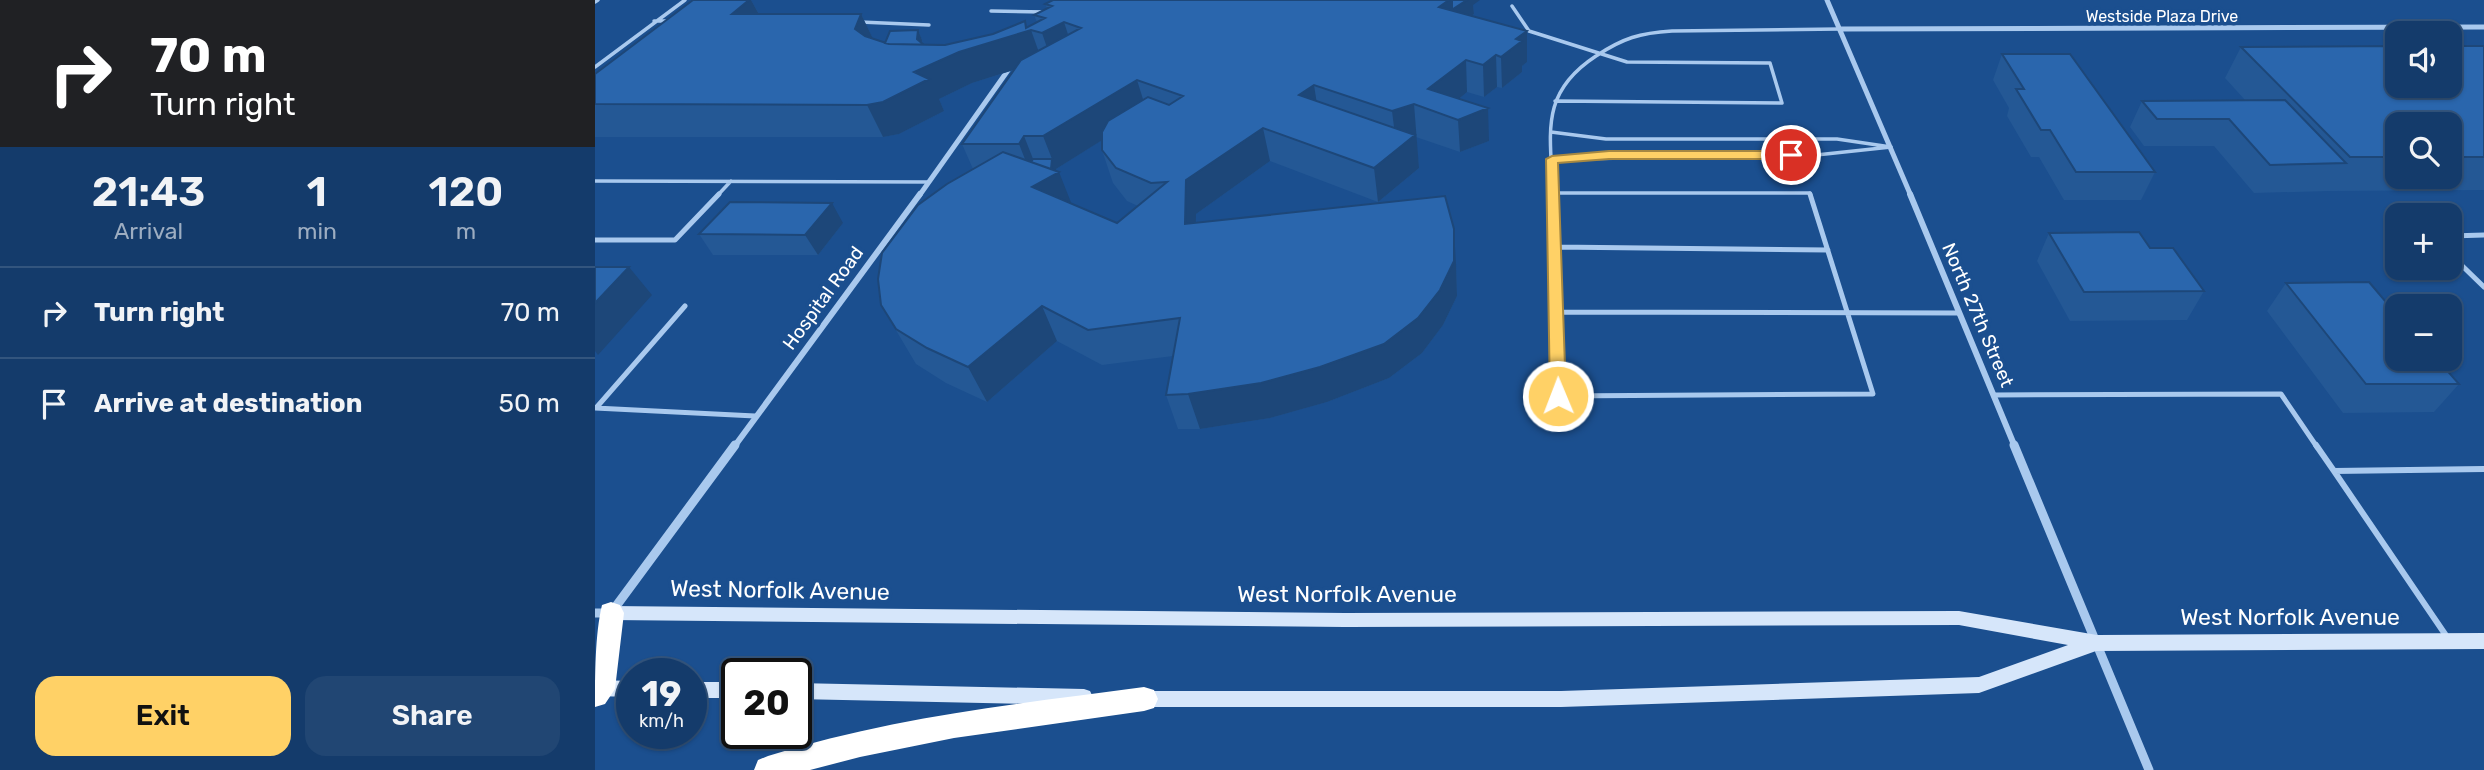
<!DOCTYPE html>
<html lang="en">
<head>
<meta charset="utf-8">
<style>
	:root { --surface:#143b6b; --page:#214673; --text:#f1f3f6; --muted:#9dadc1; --line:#33557e; --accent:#ffd166 }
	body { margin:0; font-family:Rubik,sans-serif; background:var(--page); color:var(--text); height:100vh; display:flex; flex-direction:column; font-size:26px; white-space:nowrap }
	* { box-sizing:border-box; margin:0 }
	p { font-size:23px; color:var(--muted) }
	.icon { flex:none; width:38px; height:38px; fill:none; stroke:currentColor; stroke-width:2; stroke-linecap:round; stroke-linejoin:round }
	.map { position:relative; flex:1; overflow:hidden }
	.side { display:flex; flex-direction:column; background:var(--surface); width:595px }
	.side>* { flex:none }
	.top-card { background:#202124; color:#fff; overflow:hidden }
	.buttons { position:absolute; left:1790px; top:21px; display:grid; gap:14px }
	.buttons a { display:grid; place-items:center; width:77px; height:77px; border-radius:14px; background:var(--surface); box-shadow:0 2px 5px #0004,0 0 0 2px var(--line); font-size:35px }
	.speed { position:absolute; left:21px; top:658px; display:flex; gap:14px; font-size:35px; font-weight:700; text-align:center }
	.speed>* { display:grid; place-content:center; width:91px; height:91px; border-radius:50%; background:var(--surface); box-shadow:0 2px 5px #0004,0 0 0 2px var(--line); line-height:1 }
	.speed small { font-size:18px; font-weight:400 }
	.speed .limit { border:4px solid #111; border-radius:10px; background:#fff; color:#111 }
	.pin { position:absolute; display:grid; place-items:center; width:60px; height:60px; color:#fff; margin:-30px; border:4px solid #fff; border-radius:50%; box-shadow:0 2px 7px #0007 }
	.me { position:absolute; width:77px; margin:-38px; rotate:359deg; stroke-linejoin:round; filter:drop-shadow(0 0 5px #0008) }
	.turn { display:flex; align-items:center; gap:24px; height:147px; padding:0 35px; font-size:32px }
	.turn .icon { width:91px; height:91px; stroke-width:2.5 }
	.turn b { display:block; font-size:49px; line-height:60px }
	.eta { display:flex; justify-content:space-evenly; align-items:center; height:119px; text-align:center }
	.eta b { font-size:42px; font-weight:600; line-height:49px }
	.cta { display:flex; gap:14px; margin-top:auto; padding:14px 35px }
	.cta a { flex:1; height:80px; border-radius:21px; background:var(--accent); color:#111; font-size:28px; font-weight:600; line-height:80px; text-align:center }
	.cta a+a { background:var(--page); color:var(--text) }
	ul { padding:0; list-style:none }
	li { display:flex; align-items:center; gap:21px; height:91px; padding:0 35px; border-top:2px solid var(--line) }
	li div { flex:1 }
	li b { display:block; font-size:26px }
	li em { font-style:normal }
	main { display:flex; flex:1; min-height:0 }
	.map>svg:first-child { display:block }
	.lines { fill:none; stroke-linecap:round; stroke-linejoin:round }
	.lane-far2 { stroke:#a9c9ee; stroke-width:3.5 }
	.lane-far1 { stroke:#a9c9ee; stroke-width:5 }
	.lane { stroke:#a9c9ee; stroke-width:6 }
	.street-far2 { stroke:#a9c9ee; stroke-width:5 }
	.street-far1 { stroke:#a9c9ee; stroke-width:6 }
	.street { stroke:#a9c9ee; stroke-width:9 }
	.secondary { fill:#d6e6fa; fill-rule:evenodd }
	.highway { fill:#fff; fill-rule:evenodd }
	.wall { fill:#245895; fill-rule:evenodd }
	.shaded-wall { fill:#1d4779 }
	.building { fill:#2a66ad; stroke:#1d4779; stroke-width:2 }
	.route { fill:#ffd166; stroke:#a68842; stroke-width:2 }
	.labels { text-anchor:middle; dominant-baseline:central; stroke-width:7; stroke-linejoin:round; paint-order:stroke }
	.far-street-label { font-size:16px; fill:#fff; stroke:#1b4f8f }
	.street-label { font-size:19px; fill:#fff; stroke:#1b4f8f }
	.near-street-label { font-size:23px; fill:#fff; stroke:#1b4f8f }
</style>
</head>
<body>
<main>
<section class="side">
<div class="top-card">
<div class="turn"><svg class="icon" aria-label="right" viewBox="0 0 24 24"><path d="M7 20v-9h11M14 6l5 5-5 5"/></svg><div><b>70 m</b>Turn right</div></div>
</div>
<div class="eta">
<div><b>21:43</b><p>Arrival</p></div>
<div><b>1</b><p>min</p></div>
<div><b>120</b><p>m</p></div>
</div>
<ul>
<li><svg class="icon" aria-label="right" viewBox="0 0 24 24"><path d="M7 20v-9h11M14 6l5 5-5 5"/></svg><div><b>Turn right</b></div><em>70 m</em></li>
<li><svg class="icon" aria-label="arrive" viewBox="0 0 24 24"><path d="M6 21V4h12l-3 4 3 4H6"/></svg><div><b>Arrive at destination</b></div><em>50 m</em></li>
</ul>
<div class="cta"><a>Exit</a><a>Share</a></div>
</section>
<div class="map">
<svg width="1889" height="770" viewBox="0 0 1889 770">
	<rect width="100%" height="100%" fill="#1b4f8f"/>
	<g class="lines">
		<path class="lane-far2" d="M0,2L3,0
			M917,6L934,31L1032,62L1175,63L1187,103L960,101
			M396,11L449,12
			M59,21H77
			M265,22L334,25
			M0,67L90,0
			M956,132L1011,139H1242L1296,147L1212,156L957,159
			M0,181L334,182
			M960,193H1215L1216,196
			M122,196L136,181
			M958,196C956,134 943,94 1001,56C1028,38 1045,33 1077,31L1245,29"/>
		<path class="lane-far1" d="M958,194L962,312L1364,313
			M1855,236L1889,235
			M0,240H80L124,194
			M960,247L1233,250
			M1855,254L1889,287
			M962,312L963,396L1278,394L1215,194
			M1399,395L1686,394L1722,447
			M0,408L160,416
			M1,408L90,306"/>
		<path class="lane" d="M1721,445L1739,471
			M1852,637L1739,471L1889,469"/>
		<path class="street-far2" d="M1232,0L1316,196
			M1245,29L1889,27
			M324,196L416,66"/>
		<path class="street-far1" d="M1315,194L1420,447
			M139,447L325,194"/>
		<path class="street" d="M1419,445L1554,770
			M0,613H16L140,445"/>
		<path class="secondary" d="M16,606L750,613L1364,611L1502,635L1889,633V649L1501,651L1384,693L966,707H545L539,705L536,699L539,693L545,691H966L1384,677L1473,645L1364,625L750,627L16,620L10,618L7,613L10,608Z
			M0,680L37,681V697L0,696Z
			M96,682H142V698H96Z
			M201,683L489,689L495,691L498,697L495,703L489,705L201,699Z"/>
		<path class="highway" d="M16,602L25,605L29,613L20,689L10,704L0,707C0,676 0,634 7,605Z
			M549,687L559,690L563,699L559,708L549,711L359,738L265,757L215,770H159L163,760L173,756C296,717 422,704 549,687Z"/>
	</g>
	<path class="wall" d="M98,0H156L164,14H266L278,39L290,43L323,30L327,40V43L329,45H350L398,34L430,21L432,28L442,22L439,15L452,8L450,4L878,5L879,14L876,16L932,62L927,66V72L907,88L902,87L889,97L872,92L864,99L894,141L865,152L821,137L824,168L783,202L675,161L601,214L600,223L861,264L862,296L848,325L827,353L794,378L732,402L675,418L605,429H583L571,395L578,356L507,365L462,341L392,402L351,383L321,364L286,305L378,169L367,144L419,70L377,83L344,99L349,111L304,134L288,137H0V74ZM507,140V150L518,183L532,201L543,206L522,223L476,203L461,171V169Z
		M1889,46V190L1734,191L1659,193L1619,146H1549L1535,127L1547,101L1650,100L1630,78L1646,47ZM1802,124H1855V177H1802Z
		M1407,54L1560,172L1546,200H1469L1444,157H1436L1412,116L1414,108L1398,80Z
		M248,223L223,255H118L104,234Z
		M1454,233L1555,248L1609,291L1592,320L1475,321L1442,261Z
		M1691,283L1864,384L1839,412L1748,413L1672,311Z"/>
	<path class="shaded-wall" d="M154,0H156L172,29L137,14Z
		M832,0H863L857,4L858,29Z
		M869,0H885L878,5L879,14L859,28L858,9Z
		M266,14L281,45L260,29Z
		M430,21L433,31L436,30L447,61L377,83L344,99L349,111L304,134L288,137L272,105L319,72Z
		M469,22L479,53L458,65L447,33Z
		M323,30L327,40L326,49L322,39Z
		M932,31V62L927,66V72L907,88L906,57L921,39Z
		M901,55L902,87L889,97L888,65Z
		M871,60L872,92L846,114L833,89Z
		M542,80L552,112L461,169V174L464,172L477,205L437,187L457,159L448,136Z
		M719,85L724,117L704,95Z
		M819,104L824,168L783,202L779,168L801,143L797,111Z
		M893,108L894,141L865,152L863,120Z
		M668,128L675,161L601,214L600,258L590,224L591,180Z
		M429,136L442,169L437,177L424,144Z
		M237,203L248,223L223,255L210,235Z
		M859,229L861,264L862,296L848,325L827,353L794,378L732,402L675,418L605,429L593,394Z
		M34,267L57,295L3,355L0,351V303Z
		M447,306L462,341L392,402L373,367Z"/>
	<path class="building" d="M98,0H154L137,14H266L260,29L270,36L294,44L350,45L398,34L430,21L431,28L450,18L439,15L457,6L450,4L458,0H854L844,7L932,31L921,39L927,41L906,57L901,55L888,65L871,60L833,89L893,108L863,120L819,104L797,111L719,85L704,95L820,135L779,168L668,128L591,180L590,224L850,196L859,229V261L845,290L823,318L789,344L725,367L666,383L593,394L571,395L585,318L493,330L447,306L373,367L332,348L301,329L286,305L283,279L287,253L323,205L352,184L408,152L464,172L437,187L522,223L572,182L556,183L521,168L507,150V132L513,121L553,97L574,105L588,96L542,80L448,136H429L424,144H367L426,60L486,28L469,22L447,33L436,30L364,52L319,72L334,79L288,102L272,105L0,104V74Z
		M857,0H872L858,9H857Z
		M323,30L322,39L329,45H345L294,44L290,43L295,31Z
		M1802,46V86H1855V46H1889V157H1855V124H1802V157H1755L1646,47Z
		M1407,54H1475L1560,172H1481L1455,130H1446L1421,89H1429Z
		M1690,100L1751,163L1675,165L1634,119H1562L1547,101Z
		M438,159H457L456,169L436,162Z
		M135,202L237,203L210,235L104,234Z
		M1544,232L1555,248H1578L1609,291L1489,292L1454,233Z
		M0,267H34L0,303Z
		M1774,282L1802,315V359H1842L1864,384H1771L1691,283Z"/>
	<path class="route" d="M1014,151H1196L1202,155L1196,159H1014L963,163L971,396L963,402L955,396L951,159L957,156Z"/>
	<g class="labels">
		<g class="far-street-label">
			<text x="1567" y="16">Westside Plaza Drive</text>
		</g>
		<g class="street-label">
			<text transform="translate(228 298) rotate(-54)">Hospital Road</text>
			<text transform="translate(1383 315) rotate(67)">North 27th Street</text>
		</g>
		<g class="near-street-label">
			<text transform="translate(185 590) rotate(1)">West Norfolk Avenue</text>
			<text x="752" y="594">West Norfolk Avenue</text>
			<text x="1695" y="617">West Norfolk Avenue</text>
		</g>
	</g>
</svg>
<div class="buttons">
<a><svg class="icon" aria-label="sound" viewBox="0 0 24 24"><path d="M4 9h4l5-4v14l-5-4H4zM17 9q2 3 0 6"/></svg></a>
<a><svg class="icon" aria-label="search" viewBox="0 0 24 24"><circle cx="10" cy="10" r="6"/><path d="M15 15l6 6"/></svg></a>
<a>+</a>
<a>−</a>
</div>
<div class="speed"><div>19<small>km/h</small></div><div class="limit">20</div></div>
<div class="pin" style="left:1196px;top:155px;background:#d93025"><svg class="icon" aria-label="arrive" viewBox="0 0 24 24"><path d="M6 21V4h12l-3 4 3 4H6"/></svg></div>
<svg class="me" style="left:963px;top:396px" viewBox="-20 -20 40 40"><circle r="17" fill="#ffd166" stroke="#fff" stroke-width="3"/><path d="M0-11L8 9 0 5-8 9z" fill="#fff"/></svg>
</div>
</main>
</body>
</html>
